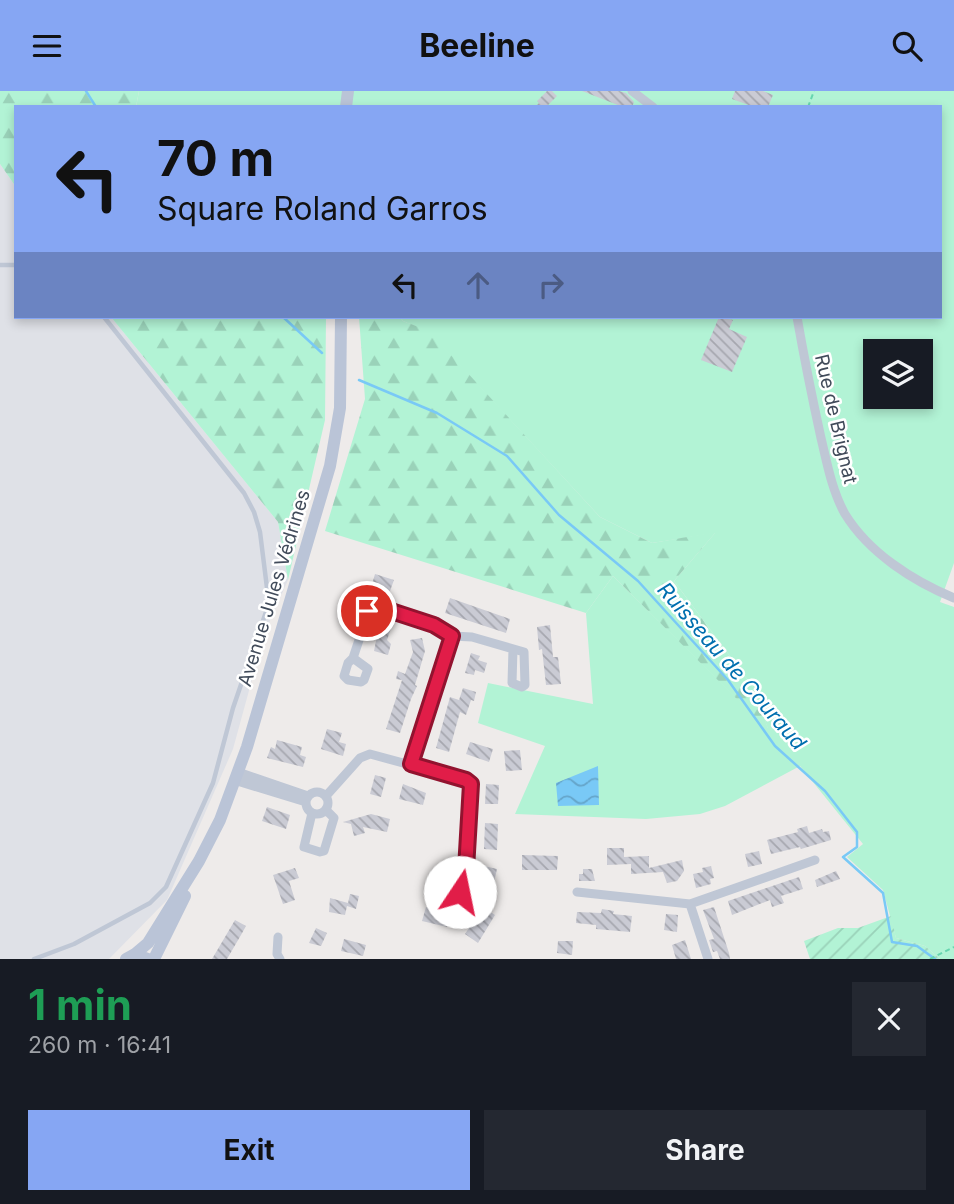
<!DOCTYPE html>
<html lang="en">
<head>
<meta charset="utf-8">
<style>
	:root { --surface:#171b24; --page:#242831; --text:#f1f3f6; --muted:#9ea1a6; --accent:#86a6f3 }
	body { margin:0; font-family:Inter,sans-serif; background:var(--page); color:var(--text); height:100vh; display:flex; flex-direction:column; font-size:26px; white-space:nowrap }
	* { box-sizing:border-box; margin:0 }
	p { font-size:23px; color:var(--muted) }
	.icon { flex:none; width:38px; height:38px; fill:none; stroke:currentColor; stroke-width:2; stroke-linecap:round; stroke-linejoin:round }
	.map { position:relative; height:868px; overflow:hidden }
	.side { display:flex; flex-direction:column; background:var(--surface); flex:1 }
	.side>* { flex:none }
	.guide { position:absolute; left:14px; top:14px; width:928px; height:214px; border-radius:0px; box-shadow:0 4px 10px #0003; background:#86a6f3; color:#111; overflow:hidden }
	.buttons { position:absolute; left:863px; top:248px; display:grid; gap:14px }
	.buttons a { display:grid; place-items:center; width:70px; height:70px; border-radius:0px; background:var(--surface); box-shadow:0 4px 10px #0003; font-size:35px }
	.pin { position:absolute; display:grid; place-items:center; width:60px; height:60px; color:#fff; margin:-30px; border:4px solid #fff; border-radius:50%; box-shadow:0 2px 7px #0007 }
	.me { position:absolute; width:77px; margin:-38px; rotate:11deg; stroke-linejoin:round; filter:drop-shadow(0 0 5px #0008) }
	.turn { display:flex; align-items:center; gap:24px; height:147px; padding:0 28px; font-size:32px }
	.turn .icon { width:91px; height:91px; stroke-width:2.5 }
	.turn b { display:block; font-size:49px; line-height:60px }
	.lanes { display:flex; align-items:center; height:66px; padding:0 28px; background:#0003; justify-content:center; gap:35px; direction:ltr }
	.lanes .off { opacity:.35 }
	.round { display:grid; place-items:center; flex:none; width:74px; height:74px; border-radius:0px; background:var(--page) }
	.headline { display:flex; align-items:center; justify-content:space-between; height:119px; padding:0 28px }
	h1 { font-size:42px; font-weight:700; line-height:52px; color:#1e9e55 }
	.cta { display:flex; gap:14px; margin-top:auto; padding:14px 28px }
	.cta a { flex:1; height:80px; border-radius:0px; background:var(--accent); color:#111; font-size:28px; font-weight:700; line-height:80px; text-align:center }
	.cta a+a { background:var(--page); color:var(--text) }
	header { display:flex; justify-content:space-between; align-items:center; height:91px; padding:0 28px; background:var(--accent); color:#111; font-size:32px; font-weight:700 }
	.map>svg:first-child { display:block }
	.airport { fill:#dfe1e7 }
	.grass { fill:#b2f3d5; fill-rule:evenodd }
	.forest { fill:url(#forest-firs) }
	.garden { fill:url(#garden-furrows) }
	.water { fill:url(#water-waves) }
	.lines { fill:none; stroke-linecap:round; stroke-linejoin:round }
	.stream { stroke:#79c9f6; stroke-width:2.5 }
	.building { fill:url(#building-back-hatch) }
	.path { stroke:#66d5af; stroke-width:2; stroke-dasharray:5 3.5; stroke-linecap:butt }
	.service { stroke:#bfc7d5; stroke-width:4.5 }
	.minor { stroke:#bfc7d5; stroke-width:9 }
	.secondary { stroke:#bac4d7; stroke-width:12 }
	.route-casing { stroke:#92132f; stroke-width:18 }
	.route { stroke:#e11d48; stroke-width:12 }
	.labels { text-anchor:middle; dominant-baseline:central; stroke-width:5; stroke-linejoin:round; paint-order:stroke }
	.street-label { font-size:19px; fill:#414b5a; stroke:#fff }
	.water-label { font-size:21px; font-style:italic; fill:#006faf; stroke:#fff }
</style>
</head>
<body>
<header><svg class="icon" aria-label="menu" viewBox="0 0 24 24"><path d="M4 6h16M4 12h16M4 18h16"/></svg>Beeline<svg class="icon" aria-label="search" viewBox="0 0 24 24"><circle cx="10" cy="10" r="6"/><path d="M15 15l6 6"/></svg></header>
<div class="map">
<svg width="954" height="868" viewBox="0 0 954 868">
	<defs>
		<pattern id="forest-firs" width="22" height="20" patternUnits="userSpaceOnUse" patternTransform="scale(1.75)"><rect width="22" height="20" fill="#b2f3d5"/><path d="M5 1l3.5 6h-7zM16 11l3.5 6h-7z" fill="#9ad2b9"/></pattern>
		<pattern id="garden-furrows" width="10" height="10" patternUnits="userSpaceOnUse" patternTransform="scale(1.75)"><rect width="10" height="10" fill="#b2f3d5"/><path d="M-1 1l2-2M0 10L10 0M9 11l2-2" fill="none" stroke="#9ad2b9"/></pattern>
		<pattern id="water-waves" width="16" height="10" patternUnits="userSpaceOnUse" patternTransform="scale(1.75)"><rect width="16" height="10" fill="#79c9f6"/><path d="M0 5q4-4 8 0t8 0" fill="none" stroke="#65a5ca"/></pattern>
		<pattern id="building-back-hatch" width="6" height="6" patternUnits="userSpaceOnUse" patternTransform="scale(1.75)"><rect width="6" height="6" fill="#cacbd4"/><path d="M-1 5l2 2M0 0l6 6M5-1l2 2" fill="none" stroke="#a6a7af"/></pattern>
	</defs>
	<rect width="100%" height="100%" fill="#eeebea"/>
	<path class="airport" d="M0,73L16,96V226H111L278,431L288,489L265,541L233,658L167,809L109,868H0Z"/>
	<path class="grass" d="M139,0H954V472L940,511L954,516V868H940L925,855L896,847L883,799L847,766L863,753L800,675L725,715L700,723L646,728L515,723L545,655L478,632L488,592L593,613L586,522L613,485L768,638L753,596L674,490L715,442L652,452L600,426L429,241L403,230L400,226H940V16H136ZM875,261H920V306H875Z"/>
	<path class="forest" d="M0,0H139L136,16H16V96L0,73Z
		M111,226H326L325,329L288,489L278,431Z
		M359,226H400L403,230L429,240L600,426L652,452L716,441L674,490L753,596L769,640L613,485L586,522L325,440L365,308Z"/>
	<path class="garden" d="M891,825L896,847L925,855L940,868H810L804,850L838,837H858Z"/>
	<path class="water" d="M598,675L599,714L558,715L556,692Z"/>
	<g class="lines">
		<path class="stream" d="M86,0L96,16
			M283,226L322,262
			M359,289L437,322L507,365L559,424L638,490L728,589L775,655L825,700L857,741V756L843,766L883,802L892,851L917,855L935,868"/>
	</g>
	<path class="building" d="M547,0H552L557,5L546,16H535L539,12L537,10Z
		M582,0H619L626,2L634,11L632,16H623Z
		M735,0H763L773,4L768,16H754L732,8Z
		M719,226L733,229L729,238L747,246L732,281L701,269Z
		M375,483L394,489L390,500L380,497L378,503L370,500Z
		M450,507L510,528L506,542L445,522Z
		M378,533L391,537L387,549L391,553L388,564L374,560L377,545H374Z
		M550,534L553,566H558L561,593L546,594L542,558L539,559L537,536Z
		M422,547L425,560L415,594L417,595L411,608L400,642L386,638L402,589L396,588L398,580L405,583L413,561L410,549Z
		M471,562L480,565L478,569L487,572L484,582L475,579L474,584L465,582Z
		M463,597L476,601L474,610L471,609L466,624L460,621L449,661L436,657L450,606L459,609Z
		M327,638L342,642L339,651L346,653L343,665L321,658Z
		M277,649L302,656L300,664L306,666L303,676L267,667L271,656L275,658Z
		M470,651L493,658L489,671L466,663Z
		M520,659L522,679L506,680L504,660Z
		M375,684L386,687L381,706L370,703Z
		M403,693L426,702L423,714L399,708Z
		M486,693L499,694L498,713H485Z
		M267,716L290,724L286,738L262,730Z
		M371,723L390,728L387,741L363,736L365,742L354,745L351,733L343,731Z
		M485,732L498,733L497,759L484,758Z
		M807,735L809,742L822,738L823,741L829,740L831,749L801,758L800,756L771,763L767,749L798,741L797,738Z
		M607,757H624V766L649,765V777L682,769L684,780L677,790L667,792L663,781L631,783V773L607,774Z
		M759,760L762,773L748,776L745,763Z
		M522,764L558,765L557,779H522Z
		M484,775L497,778L492,800L479,797Z
		M711,775L714,787L710,788L711,793L696,797L693,783L703,781L702,777Z
		M295,777L299,787L289,790L295,809L283,813L273,784Z
		M583,778H592L595,790H579V783H583Z
		M836,780L840,788L817,796L815,789Z
		M799,786L803,798L781,805L784,812L772,816L770,809L732,824L728,810Z
		M350,803L359,805L356,818L347,815L345,824L329,821L330,807L348,812Z
		M426,816L451,823L447,836L422,830Z
		M483,816L495,824L478,852L465,843Z
		M714,816L729,862L730,868H720L717,860L713,861L709,849L714,848L703,819Z
		M602,818L614,820L613,823L632,825L630,841L596,838V834L576,832L577,821L601,822Z
		M666,823L678,824L677,841L664,839Z
		M235,829L246,835L241,844L227,868H212Z
		M316,837L327,842L321,855L309,852Z
		M344,848L366,854L363,865L341,860Z
		M685,849L691,868H676L672,854Z
		M558,850H573L572,864L557,862Z"/>
	<g class="lines">
		<path class="path" d="M808,16L814,0
			M930,868L954,856"/>
		<path class="service" d="M0,174H16
			M34,868L74,853L150,812L166,796L213,692L233,617L267,518L268,505L260,441L254,421L244,402L104,226"/>
		<path class="minor" d="M632,0L653,16
			M797,226C804,266 812,306 821,347C827,372 832,400 845,423C869,462 913,490 954,507
			M452,545L472,546L524,561L525,594L522,596L512,592L513,558
			M353,567L368,578L364,589L361,591L348,589L344,585L348,572L353,567L370,516L376,515L434,534L452,545L411,673
			M238,681L308,705
			M234,689L306,711
			M306 712a11 11 0 1 1 22 0a11 11 0 1 1-22 0Z
			M326,705L360,667L370,663L466,689L471,693L466,778L460,801L438,797L433,793L434,785L466,768
			M312,722L304,756L320,761L324,760L334,727L326,719
			M577,801L690,813L815,769
			M690,813L708,868
			M278,846L277,863L280,868"/>
		<path class="secondary" d="M346,16L348,0
			M135,863L148,852L199,770L220,729L247,656L330,375L340,317L341,226
			M126,868L135,863L148,868
			M154,868L185,805"/>
	</g>
	<g class="lines">
		<defs>
			<path id="route" d="M367,520L370,516L376,515L434,534L452,545L411,673L466,689L471,693L466,778L460,801"/>
		</defs>
		<use href="#route" class="route-casing"/>
		<use href="#route" class="route"/>
	</g>
	<g class="labels">
		<g class="street-label">
			<text transform="translate(836 328) rotate(77)">Rue de Brignat</text>
			<text transform="translate(274 497) rotate(-73)">Avenue Jules Védrines</text>
		</g>
		<g class="water-label">
			<text transform="translate(732 575) rotate(49)">Ruisseau de Couraud</text>
		</g>
	</g>
</svg>
<div class="buttons">
<a><svg class="icon" aria-label="layers" viewBox="0 0 24 24"><path d="M12 4l9 5-9 5-9-5zM3 14l9 5 9-5"/></svg></a>
</div>
<div class="pin" style="left:367px;top:520px;background:#d93025"><svg class="icon" aria-label="arrive" viewBox="0 0 24 24"><path d="M6 21V4h12l-3 4 3 4H6"/></svg></div>
<svg class="me" style="left:460px;top:801px" viewBox="-20 -20 40 40"><circle r="19" fill="#fff"/><path d="M0-13L10 11 0 6-10 11z" fill="#e11d48"/></svg>
<div class="guide">
<div class="turn"><svg class="icon" aria-label="left" viewBox="0 0 24 24"><path d="M17 20v-9H6M10 6l-5 5 5 5"/></svg><div><b>70 m</b>Square Roland Garros</div></div>
<div class="lanes"><svg class="icon" aria-label="left" viewBox="0 0 24 24"><path d="M17 20v-9H6M10 6l-5 5 5 5"/></svg><svg class="icon off" aria-label="ahead" viewBox="0 0 24 24"><path d="M12 20V5M6 11l6-6 6 6"/></svg><svg class="icon off" aria-label="right" viewBox="0 0 24 24"><path d="M7 20v-9h11M14 6l5 5-5 5"/></svg></div>
</div>
</div>
<section class="side">
<div class="headline"><div><h1>1 min</h1><p>260 m · 16:41</p></div><a class="round"><svg class="icon" aria-label="close" viewBox="0 0 24 24"><path d="M6 6l12 12M18 6L6 18"/></svg></a></div>
<div class="cta"><a>Exit</a><a>Share</a></div>
</section>
</body>
</html>
